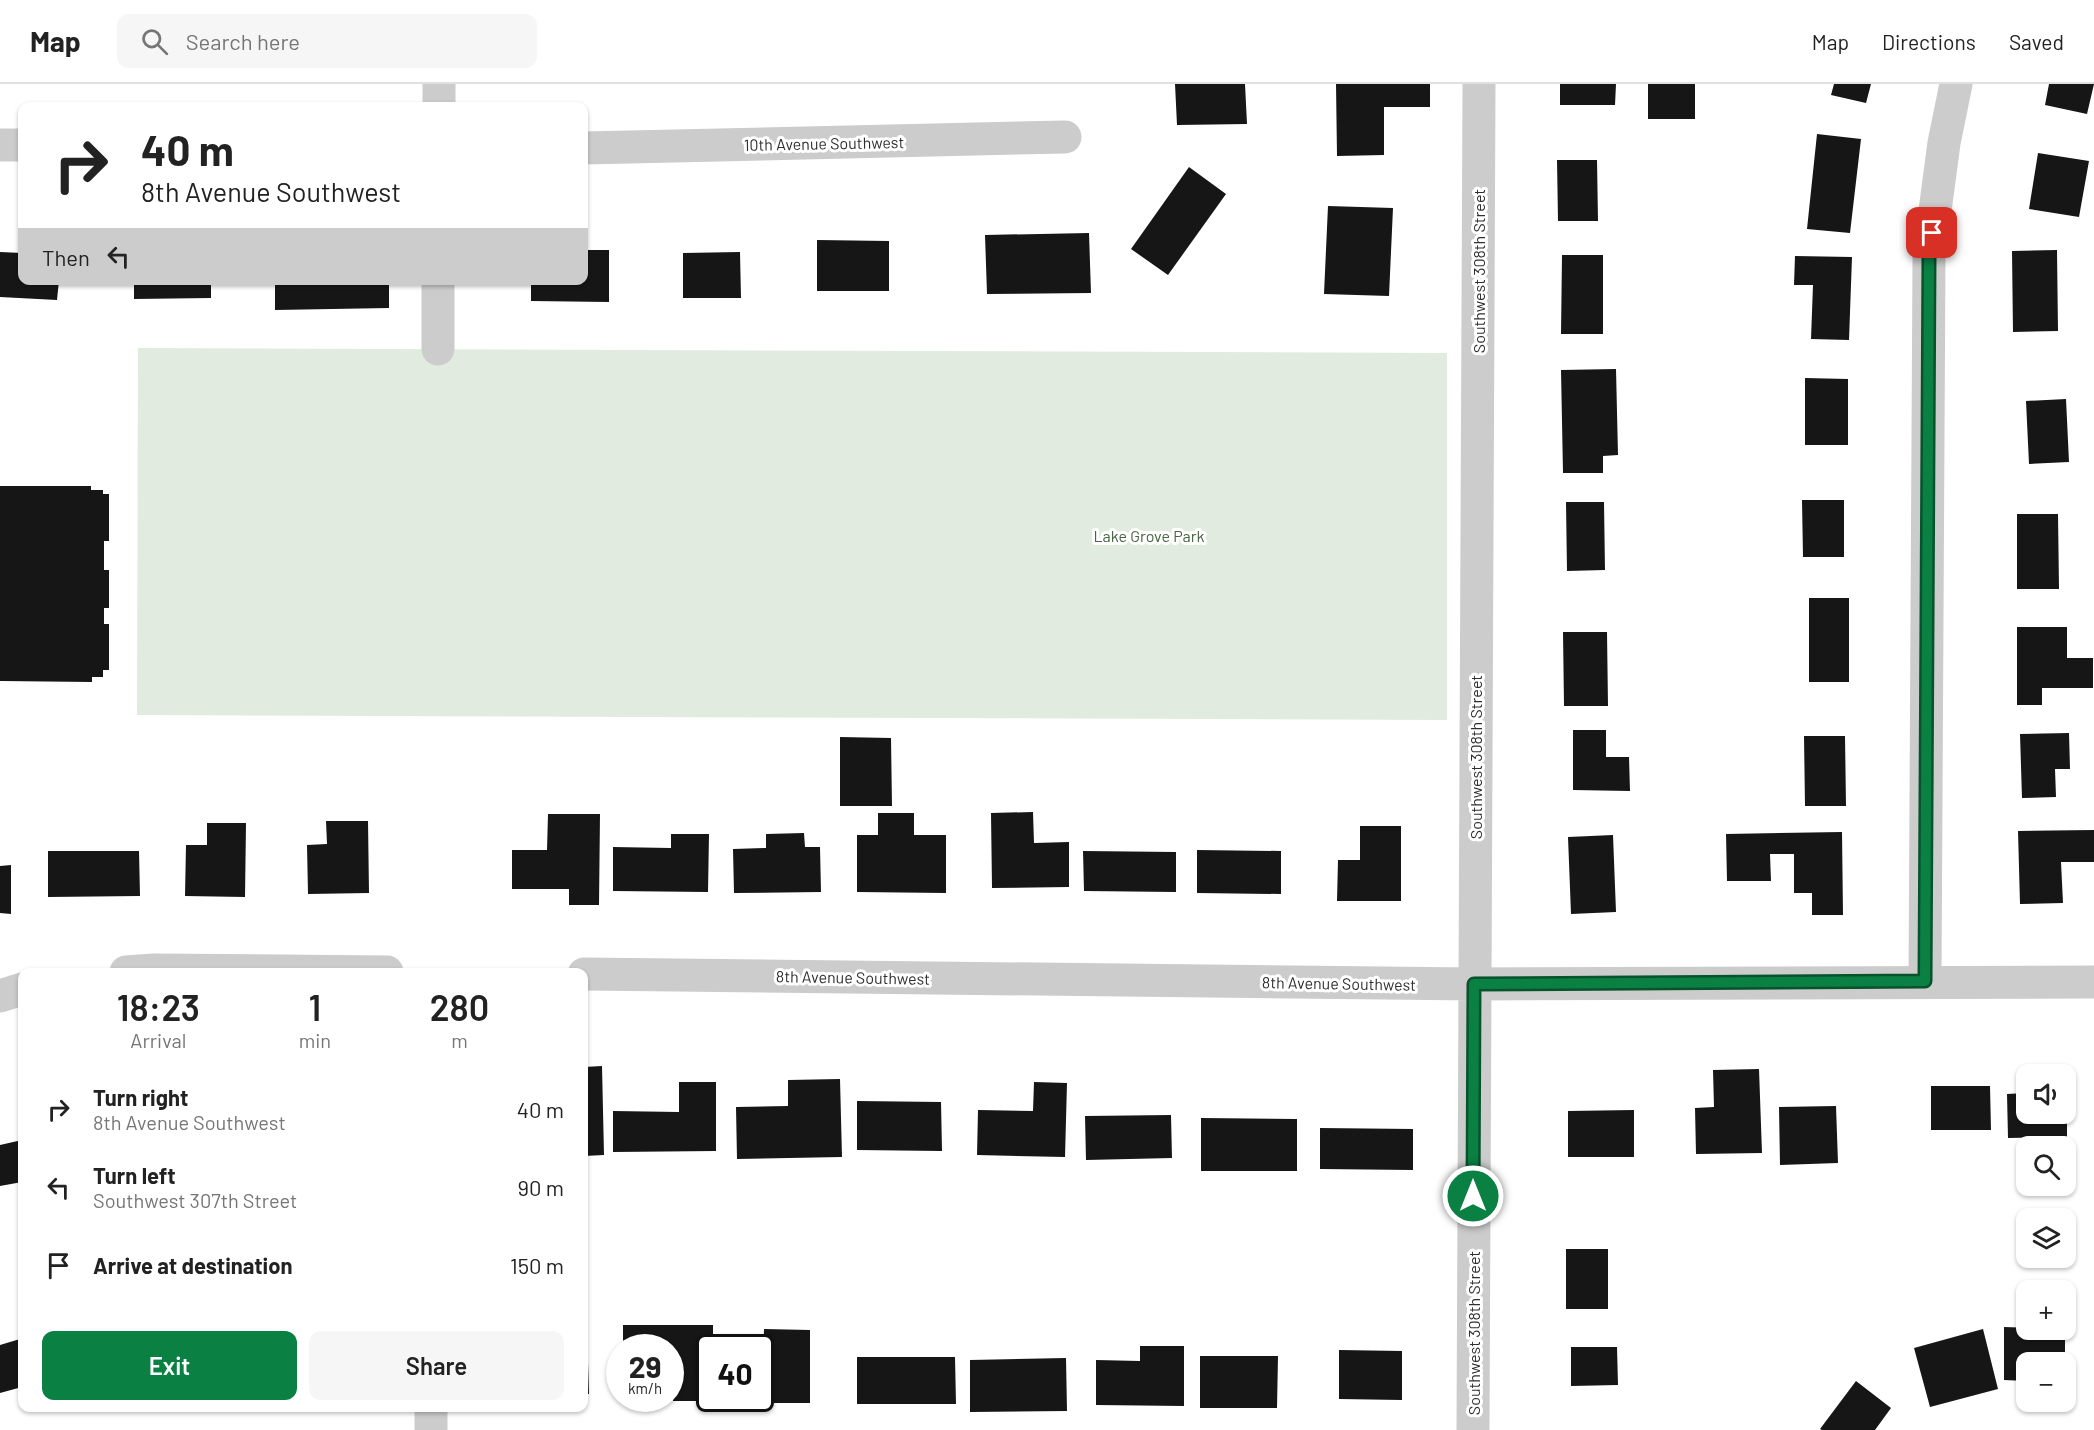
<!DOCTYPE html>
<html lang="en">
<head>
<meta charset="utf-8">
<style>
	:root { --surface:#fff; --page:#f6f6f6; --text:#222; --muted:#767676; --line:#e0e0e0; --accent:#0b8043 }
	body { margin:0; font-family:Barlow,sans-serif; background:var(--page); color:var(--text); height:100vh; display:flex; flex-direction:column; font-size:22px; white-space:nowrap }
	* { box-sizing:border-box; margin:0 }
	p { font-size:20px; color:var(--muted) }
	.icon { flex:none; width:33px; height:33px; fill:none; stroke:currentColor; stroke-width:2; stroke-linecap:round; stroke-linejoin:round }
	.map { position:relative; flex:1; overflow:hidden }
	.sheet { position:absolute; left:18px; top:884px; width:570px; height:444px; display:flex; flex-direction:column; background:var(--surface); border-radius:12px; box-shadow:0 2px 4px #0004 }
	.sheet>* { flex:none }
	.top-card { position:absolute; left:18px; top:18px; width:570px; height:183px; border-radius:12px; box-shadow:0 2px 4px #0004; background:#fff; color:var(--text); overflow:hidden }
	.fabs { position:absolute; left:2016px; top:980px; display:grid; gap:12px }
	.fabs a { display:grid; place-items:center; width:60px; height:60px; border-radius:12px; background:var(--surface); box-shadow:0 2px 4px #0004; font-size:30px }
	.speed { position:absolute; left:606px; top:1250px; display:flex; gap:12px; font-size:30px; font-weight:700; text-align:center }
	.speed>* { display:grid; place-content:center; width:78px; height:78px; border-radius:50%; background:var(--surface); box-shadow:0 2px 4px #0004; line-height:1 }
	.speed small { font-size:15px; font-weight:400 }
	.speed .limit { border:3px solid #111; border-radius:9px; background:#fff; color:#111 }
	.pin { position:absolute; display:grid; place-items:center; width:51px; height:51px; color:#fff; margin:-26px; border-radius:12px; box-shadow:0 3px 9px #0006 }
	.me { position:absolute; width:66px; margin:-33px; rotate:0deg; stroke-linejoin:round; filter:drop-shadow(0 0 4px #0008) }
	.turn { display:flex; align-items:center; gap:21px; height:126px; padding:0 24px; font-size:27px }
	.turn .icon { width:78px; height:78px; stroke-width:2.5 }
	.turn b { display:block; font-size:42px; line-height:51px }
	.then { display:flex; align-items:center; height:57px; padding:0 24px; background:#0003; gap:12px; font-size:22px }
	.eta { display:flex; justify-content:space-evenly; align-items:center; height:102px; text-align:center }
	.eta b { font-size:36px; font-weight:600; line-height:42px }
	.action { display:flex; gap:12px; margin-top:auto; padding:12px 24px }
	.action a { flex:1; height:69px; border-radius:12px; background:var(--accent); color:#fff; font-size:24px; font-weight:600; line-height:69px; text-align:center }
	.action a+a { background:var(--page); color:var(--text) }
	ul { padding:0; list-style:none }
	li { display:flex; align-items:center; gap:18px; height:78px; padding:0 24px }
	li div { flex:1 }
	li b { display:block; font-size:22px }
	li em { font-style:normal }
	header { display:flex; align-items:center; gap:36px; box-sizing:border-box; height:84px; padding:0 30px; background:var(--surface); border-bottom:2px solid var(--line) }
	header strong { font-size:28px }
	nav { display:flex; gap:33px; margin-inline-start:auto; font-size:21px }
	.search { width:420px; height:54px; background:var(--page); display:flex; align-items:center; gap:15px; box-sizing:border-box; padding:0 21px; border-radius:12px; color:var(--muted); font-size:22px }
	.map>svg:first-child { display:block }
	.green { fill:#e2ebdf }
	.building { fill:#161616 }
	.lines { fill:none; stroke-linecap:round; stroke-linejoin:round }
	.minor { stroke:#ccc; stroke-width:33 }
	.route-casing { stroke:#07532c; stroke-width:15 }
	.route { stroke:#0b8043; stroke-width:10 }
	.labels { text-anchor:middle; dominant-baseline:central; stroke-width:6; stroke-linejoin:round; paint-order:stroke }
	.street-label { font-size:16px; fill:#2f2f2f; stroke:#fff }
	.park-label { font-size:16px; fill:#486642; stroke:#fff }
</style>
</head>
<body>
<header>
<strong>Map</strong>
<div class="search"><svg class="icon" aria-label="search" viewBox="0 0 24 24"><circle cx="10" cy="10" r="6"/><path d="M15 15l6 6"/></svg>Search here</div>
<nav><a>Map</a><a>Directions</a><a>Saved</a></nav>
</header>
<div class="map">
<svg width="2094" height="1346" viewBox="0 0 2094 1346">
	<rect width="100%" height="100%" fill="#fff"/>
	<path class="green" d="M138,264L1447,269V636L137,631Z"/>
	<path class="building" d="M1175,0H1245L1247,40L1177,41Z
		M1336,0H1430V23H1384V71L1337,72Z
		M1560,0H1616L1615,21H1560Z
		M1648,0H1695V35H1648Z
		M1834,0H1871L1866,19L1831,11Z
		M2049,0H2094L2087,30L2045,21Z
		M1817,50L1861,55L1850,149L1807,145Z
		M2038,69L2089,77L2079,133L2029,125Z
		M1557,76H1597L1598,137H1558Z
		M1189,83L1226,110L1168,191L1131,165Z
		M1328,122L1393,124L1389,212L1324,210Z
		M1089,149L1091,209L987,210L985,151Z
		M817,156L889,157V207H817Z
		M584,166H609V218L531,217V196H584Z
		M2057,166L2058,247L2013,248L2012,167Z
		M0,168L22,169V196H59L57,216L0,213Z
		M740,168L741,214H683V169Z
		M1562,171H1603V250H1561Z
		M1795,172L1852,173L1849,256L1811,255L1813,201H1794Z
		M134,196H211V214L134,215Z
		M275,196H389V224L275,226Z
		M1616,285L1618,371L1603,372V389H1563L1561,286Z
		M1805,294L1848,295V361H1805Z
		M2066,315L2069,378L2029,380L2026,317Z
		M0,402H91V406H103V410H109V457H104V486H109V524H104V540H109V586H103V593H92V598L0,597Z
		M1802,416H1844V473H1803Z
		M1566,418H1604L1605,486L1567,487Z
		M2017,430H2058L2059,505H2017Z
		M1809,514H1849V598H1809Z
		M2017,543H2067V574H2093V604H2042V621H2017Z
		M1563,548H1607L1608,622H1564Z
		M1573,646H1606V673H1629L1630,707L1573,706Z
		M2069,649L2070,685H2055L2056,713L2022,714L2020,650Z
		M1804,652H1845L1846,722H1805Z
		M840,653L891,654L892,722H840Z
		M1033,728L1034,759L1069,758V803L992,804L991,729Z
		M878,729H914V751H946V809L857,808V751H878Z
		M548,730H600L599,821H569V805H512V766H547Z
		M326,737H368L369,809L308,810L307,761L327,760Z
		M207,739H246L245,813L185,812L186,761H207Z
		M1360,742H1401V817H1337L1338,776H1360Z
		M2094,746V778H2061L2063,819L2020,820L2018,747Z
		M1842,748L1843,831H1812V809H1794V770H1770L1771,797H1727L1726,750Z
		M804,749L805,763H820L821,808L734,809L733,765L766,764V750Z
		M671,750H709L708,808L613,807V763L671,764Z
		M1613,751L1616,828L1571,830L1568,753Z
		M1197,766L1281,767V810L1197,809Z
		M48,767H139L140,812L48,813Z
		M1083,767L1176,768V808L1084,807Z
		M11,781V830L0,829V782Z
		M602,982L604,1071L584,1072V983Z
		M1759,985L1762,1069L1696,1070L1695,1024L1714,1023L1713,986Z
		M840,995L842,1073L737,1075L736,1023L788,1022V996Z
		M679,998H716V1067L613,1068V1027L679,1028Z
		M1034,998L1067,999L1065,1073L977,1071L978,1026L1033,1027Z
		M1931,1002H1990L1991,1046H1931Z
		M2026,1009V1029H2067V1053L2008,1054L2007,1010Z
		M857,1017L941,1018L942,1067L857,1066Z
		M1836,1022L1838,1079L1780,1081L1779,1023Z
		M1634,1026V1073H1568V1027Z
		M1171,1031L1172,1074L1086,1076L1085,1032Z
		M1201,1034L1297,1035V1087H1201Z
		M1320,1044L1413,1045V1086L1320,1085Z
		M22,1056V1098L0,1102V1061Z
		M1566,1165H1608V1225H1566Z
		M584,1216H586L589,1310H584Z
		M623,1241H713V1263H710V1314H714V1317H673V1302H670V1263H623Z
		M2004,1243L2065,1245V1278H2026V1297L2004,1296Z
		M764,1245L810,1246V1319H729V1314H760V1280H763Z
		M1983,1245L1998,1305L1930,1323L1914,1264Z
		M20,1255L22,1263V1303L0,1309V1261Z
		M1140,1262H1184V1322L1096,1321V1276L1140,1277Z
		M1571,1263H1617L1618,1301L1571,1302Z
		M1339,1266L1402,1267V1316L1339,1315Z
		M1200,1272H1278L1277,1324H1200Z
		M857,1273H955L956,1320H857Z
		M1066,1274L1067,1327L970,1328V1276Z
		M1856,1297L1891,1324L1875,1346H1822L1820,1345Z"/>
	<g class="lines">
		<path class="minor" d="M439,22V0
			M0,61H22
			M584,64L1065,53
			M438,265V196
			M126,888L154,886L387,888
			M584,890L1474,900L2094,898
			M1925,897L1929,172L1944,59L1956,0
			M0,912L22,905
			M431,1323V1346
			M1473,1346L1479,0"/>
	</g>
	<g class="lines">
		<defs>
			<path id="route" d="M1473,1112L1474,900L1925,897L1929,172L1932,149"/>
		</defs>
		<use href="#route" class="route-casing"/>
		<use href="#route" class="route"/>
	</g>
	<g class="labels">
		<g class="street-label">
			<text transform="translate(824 59) rotate(-1)">10th Avenue Southwest</text>
			<text transform="translate(1478 187) rotate(-90)">Southwest 308th Street</text>
			<text transform="translate(1475 673) rotate(-90)">Southwest 308th Street</text>
			<text transform="translate(853 893) rotate(1)">8th Avenue Southwest</text>
			<text transform="translate(1339 899) rotate(1)">8th Avenue Southwest</text>
			<text transform="translate(1473 1249) rotate(-90)">Southwest 308th Street</text>
		</g>
		<g class="park-label">
			<text x="1149" y="451">Lake Grove Park</text>
		</g>
	</g>
</svg>
<div class="fabs">
<a><svg class="icon" aria-label="sound" viewBox="0 0 24 24"><path d="M4 9h4l5-4v14l-5-4H4zM17 9q2 3 0 6"/></svg></a>
<a><svg class="icon" aria-label="search" viewBox="0 0 24 24"><circle cx="10" cy="10" r="6"/><path d="M15 15l6 6"/></svg></a>
<a><svg class="icon" aria-label="layers" viewBox="0 0 24 24"><path d="M12 4l9 5-9 5-9-5zM3 14l9 5 9-5"/></svg></a>
<a>+</a>
<a>−</a>
</div>
<div class="speed"><div>29<small>km/h</small></div><div class="limit">40</div></div>
<div class="pin" style="left:1932px;top:149px;background:#d93025"><svg class="icon" aria-label="arrive" viewBox="0 0 24 24"><path d="M6 21V4h12l-3 4 3 4H6"/></svg></div>
<svg class="me" style="left:1473px;top:1112px" viewBox="-20 -20 40 40"><circle r="17" fill="#0b8043" stroke="#fff" stroke-width="3"/><path d="M0-11L8 9 0 5-8 9z" fill="#fff"/></svg>
<div class="top-card">
<div class="turn"><svg class="icon" aria-label="right" viewBox="0 0 24 24"><path d="M7 20v-9h11M14 6l5 5-5 5"/></svg><div><b>40 m</b>8th Avenue Southwest</div></div>
<div class="then">Then<svg class="icon" aria-label="left" viewBox="0 0 24 24"><path d="M17 20v-9H6M10 6l-5 5 5 5"/></svg></div>
</div>
<section class="sheet">
<div class="eta">
<div><b>18:23</b><p>Arrival</p></div>
<div><b>1</b><p>min</p></div>
<div><b>280</b><p>m</p></div>
</div>
<ul>
<li><svg class="icon" aria-label="right" viewBox="0 0 24 24"><path d="M7 20v-9h11M14 6l5 5-5 5"/></svg><div><b>Turn right</b><p>8th Avenue Southwest</p></div><em>40 m</em></li>
<li><svg class="icon" aria-label="left" viewBox="0 0 24 24"><path d="M17 20v-9H6M10 6l-5 5 5 5"/></svg><div><b>Turn left</b><p>Southwest 307th Street</p></div><em>90 m</em></li>
<li><svg class="icon" aria-label="arrive" viewBox="0 0 24 24"><path d="M6 21V4h12l-3 4 3 4H6"/></svg><div><b>Arrive at destination</b></div><em>150 m</em></li>
</ul>
<div class="action"><a>Exit</a><a>Share</a></div>
</section>
</div>
</body>
</html>
